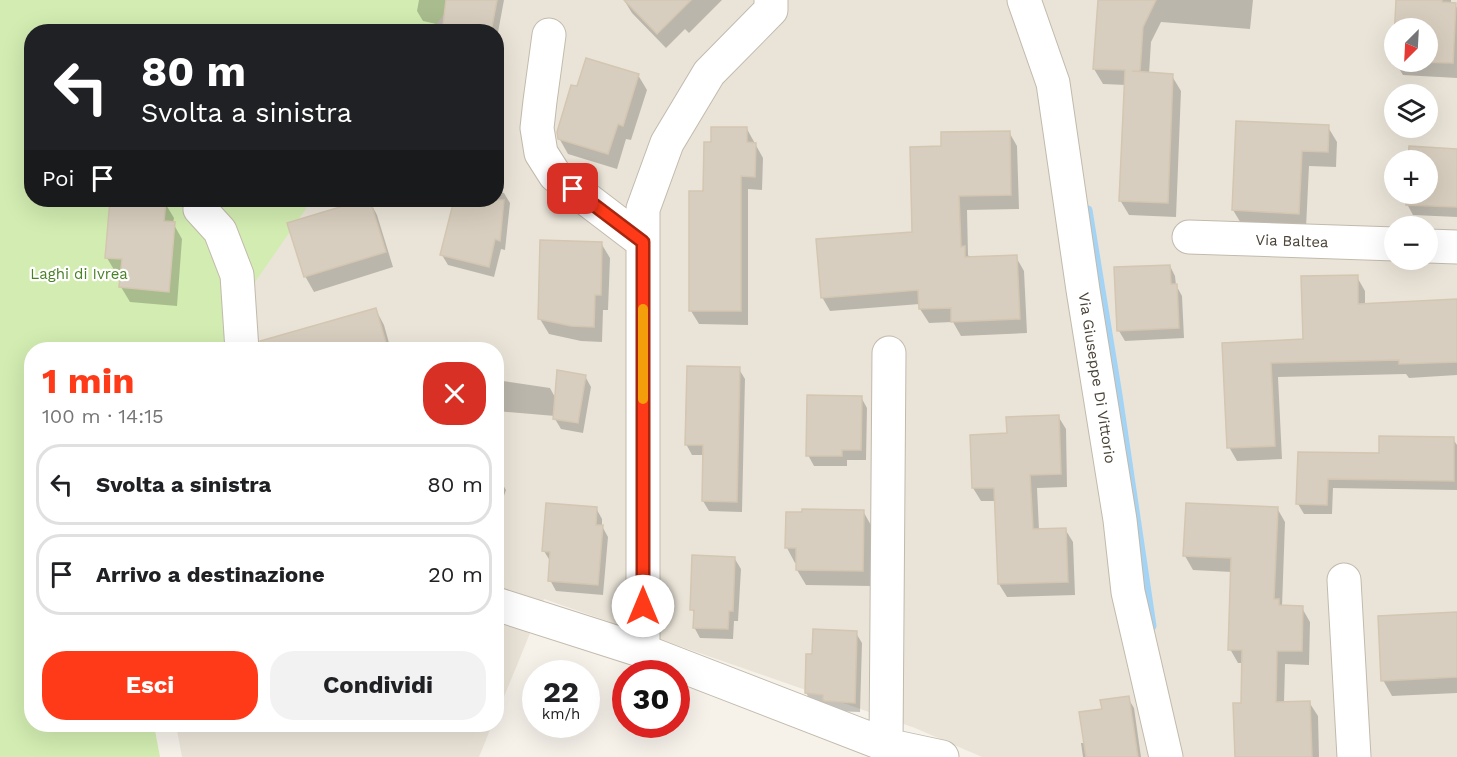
<!DOCTYPE html>
<html lang="it">
<head>
<meta charset="utf-8">
<style>
	:root { --surface:#fff; --page:#f2f2f2; --text:#202124; --muted:#757577; --line:#e0e0e0; --accent:#ff3a18 }
	body { margin:0; font-family:"Work Sans",sans-serif; background:var(--page); color:var(--text); height:100vh; display:flex; flex-direction:column; font-size:22px; white-space:nowrap }
	* { box-sizing:border-box; margin:0 }
	p { font-size:20px; color:var(--muted) }
	.icon { flex:none; width:33px; height:33px; fill:none; stroke:currentColor; stroke-width:2; stroke-linecap:round; stroke-linejoin:round }
	.map { position:relative; flex:1; overflow:hidden }
	.details { position:absolute; left:24px; top:342px; width:480px; height:390px; display:flex; flex-direction:column; background:var(--surface); border-radius:24px; box-shadow:0 6px 24px #0002 }
	.details>* { flex:none }
	.banner { position:absolute; left:24px; top:24px; width:480px; height:183px; border-radius:24px; box-shadow:0 6px 24px #0002; background:#202124; color:#fff; overflow:hidden }
	.needle { width:39px; rotate:204deg }
	.fabs { position:absolute; left:1384px; top:18px; display:grid; gap:12px }
	.fabs a { display:grid; place-items:center; width:54px; height:54px; border-radius:50%; background:var(--surface); box-shadow:0 6px 24px #0002; font-size:30px }
	.speed { position:absolute; left:522px; top:660px; display:flex; gap:12px; font-size:30px; font-weight:700; text-align:center }
	.speed>* { display:grid; place-content:center; width:78px; height:78px; border-radius:50%; background:var(--surface); box-shadow:0 6px 24px #0002; line-height:1 }
	.speed small { font-size:15px; font-weight:400 }
	.speed .limit { border:9px solid #d22; background:#fff; color:#111 }
	.pin { position:absolute; display:grid; place-items:center; width:51px; height:51px; color:#fff; margin:-26px; border-radius:12px; box-shadow:0 3px 9px #0006 }
	.me { position:absolute; width:66px; margin:-33px; rotate:0deg; stroke-linejoin:round; filter:drop-shadow(0 0 4px #0008) }
	.turn { display:flex; align-items:center; gap:21px; height:126px; padding:0 18px; font-size:27px }
	.turn .icon { width:78px; height:78px; stroke-width:2.5 }
	.turn b { display:block; font-size:42px; line-height:51px }
	.then { display:flex; align-items:center; height:57px; padding:0 18px; background:#0003; gap:12px; font-size:22px }
	.round { display:grid; place-items:center; flex:none; width:63px; height:63px; border-radius:24px; background:var(--page) }
	.overview { display:flex; align-items:center; justify-content:space-between; height:102px; padding:0 18px }
	h1 { font-size:36px; font-weight:700; line-height:45px; color:var(--accent) }
	.action { display:flex; gap:12px; margin-top:auto; padding:12px 18px }
	.action a { flex:1; height:69px; border-radius:24px; background:var(--accent); color:#fff; font-size:24px; font-weight:700; line-height:69px; text-align:center }
	.action a+a { background:var(--page); color:var(--text) }
	ul { padding:0; list-style:none }
	li { display:flex; align-items:center; gap:18px; height:81px; margin:0 12px 9px; padding:0 6px; border:3px solid var(--line); border-radius:24px }
	li div { flex:1 }
	li b { display:block; font-size:22px }
	li em { font-style:normal }
	.map>svg:first-child { display:block }
	.residential { fill:#eae4d8; fill-rule:evenodd }
	.green { fill:#d2ecb1 }
	.shadow { fill:#0003 }
	.lines { fill:none; stroke-linecap:round; stroke-linejoin:round }
	.stream { stroke:#a4d4f5; stroke-width:9 }
	.building { fill:#d8cebf; stroke:#d4c6b1; stroke-width:1.5 }
	.minor-casing { stroke:#c2baac; stroke-width:35 }
	.minor { stroke:#fff; stroke-width:33 }
	.route-casing { stroke:#a62610; stroke-width:15 }
	.route { stroke:#ff3a18; stroke-width:10 }
	.slow { stroke:#f59e0b; stroke-width:10 }
	.labels { text-anchor:middle; dominant-baseline:central; stroke-width:4.5; stroke-linejoin:round; paint-order:stroke }
	.street-label { font-size:15px; fill:#4b4337; stroke:#fff }
	.park-label { font-size:15px; fill:#498126; stroke:#fff }
</style>
</head>
<body>
<div class="map">
<svg width="1457" height="757" viewBox="0 0 1457 757">
	<rect width="100%" height="100%" fill="#f6f2ea"/>
	<path class="residential" d="M384,0H1457V757H982L915,728L544,599L497,714L496,350L164,349L88,200H496V32L366,31ZM1395,28H1428V62H1395ZM1395,94H1428V128H1395ZM1395,160H1428V194H1395ZM1395,226H1428V260H1395Z
		M176,725V724L492,725L479,757H182Z"/>
	<path class="green" d="M0,0H455L431,31L32,32V200H312L253,285L227,349L32,350V724L154,725L160,757H0Z"/>
	<path class="shadow" d="M419,0H504L496,43V32H448L445,26L423,21L417,11Z
		M624,0H722L689,33L685,29L666,48L632,13Z
		M1101,0H1253L1250,29L1161,22L1151,42L1149,74L1172,76L1181,91L1176,217L1129,215L1120,200L1126,85L1103,84L1094,69Z
		M1397,0H1451V4H1455L1457,8V78L1403,75L1395,62H1428V28H1396Z
		M638,75L647,90L631,140L626,139L617,169L568,154L559,138L578,88Z
		M496,85L499,89L496,103Z
		M1328,127L1337,142L1336,167L1309,166L1306,228L1242,225L1233,210Z
		M747,129L763,158L762,190L748,189V325L699,324L691,311L704,192L712,144Z
		M1009,132L1017,146L1019,209L967,210L968,255L970,258L1016,257L1024,271L1027,333L961,336L953,322L929,323L920,309V304L830,311L822,297L913,233L943,147Z
		M1410,148L1457,150V217L1413,215L1407,204L1408,194H1428V160H1409Z
		M496,191L504,193L510,203L505,250L501,249L494,277L448,265L442,255L456,200H496Z
		M112,200L165,203L174,218L173,223L182,239L177,306L130,302L121,287L122,273H116L107,258Z
		M369,200L377,215L393,267L314,292L305,276L289,224Z
		M601,243L610,258L608,310H603L602,342L581,341L549,334L540,319Z
		M1170,266L1175,276L1176,285L1182,296L1184,338L1125,341L1119,331Z
		M1357,277L1365,291V306L1457,301V375L1409,378L1406,374L1278,377L1282,459L1237,461L1229,447L1223,344L1304,341Z
		M376,310L384,325L391,350H295Z
		M739,369L745,379L742,512L709,511L703,501L704,455H692L686,444Z
		M585,376L591,387L583,433L561,429L555,419V416L496,411V380L550,388L556,399Z
		M861,397L867,408L866,460H847V466H814L808,455Z
		M1058,416L1066,429L1067,487L1037,488L1039,530L1065,529L1073,542L1075,595L1007,597L999,584L996,501H981L973,488L972,436L1008,435Z
		M1453,439L1457,445V490L1333,488L1332,514H1304L1298,504L1299,453L1380,455Z
		M496,479L500,480L506,490L496,519Z
		M596,508L602,519V526L608,537L603,595L556,591L550,580V561L544,551Z
		M1277,508L1285,522L1282,607L1302,608L1310,622L1309,665L1285,664L1284,703L1309,702L1318,716L1319,757H1237L1242,705L1244,663H1238L1230,649L1232,572L1193,570L1185,556Z
		M863,511L872,527L871,586L806,585L797,570V563H795L787,548Z
		M735,559L741,569L738,621H734L733,639L700,638L694,627L695,615L692,609Z
		M1457,613V693L1392,696L1383,680Z
		M856,633L862,643L860,712L832,711L812,703L806,693L814,656Z
		M1128,698L1134,708L1141,757H1083L1081,743H1085L1104,710Z"/>
	<g class="lines">
		<path class="stream" d="M1088,210L1118,395L1152,626"/>
	</g>
	<path class="building" d="M446,0H497L491,32H479L443,25Z
		M624,0H691L657,34Z
		M1098,0H1156L1143,27L1140,71H1132L1173,74L1168,203L1119,201L1125,70L1093,69Z
		M1396,0H1442V2L1456,3L1453,63L1415,62H1428V28H1395V61L1393,60Z
		M586,58L639,74L623,126L618,124L608,154L558,139L557,132L571,85L577,86Z
		M1236,121L1329,125L1328,152L1302,151L1299,214L1232,210Z
		M711,127H747V142L756,143L755,177L741,176V311H689V191H703L704,142H711Z
		M1010,131L1011,195L959,196L961,247L965,246V257L1017,255L1020,319L951,322V308L919,309L918,290L821,298L816,239L912,232L910,147L941,146V132Z
		M1409,146L1457,149V207L1406,205V194H1428V160H1408Z
		M110,200H144L166,201L164,221L175,222L169,292L119,287L122,259L105,258Z
		M363,200H370L386,252L304,277L287,223Z
		M454,200H504L500,241L495,239L489,267L440,255Z
		M540,240L602,242L601,295H595L594,327L571,326L538,319Z
		M1170,265L1171,284H1177L1179,328L1117,331L1114,267Z
		M1358,275V304L1457,299V362L1399,364V360L1271,363L1275,446L1227,448L1222,343L1303,339L1301,276Z
		M376,308L388,350H261L260,341Z
		M687,366L740,367L737,502L702,501L703,445H685Z
		M557,370L586,375L578,423L553,419Z
		M807,395L862,396L861,450H842V456H806Z
		M1059,415L1061,474L1030,475L1033,529L1066,528L1068,582L998,584L994,488H972L970,435L1007,433L1006,417Z
		M1379,436L1454,437V481L1328,479L1327,505L1296,504L1298,452L1379,453Z
		M546,503L597,507L596,525H603L598,585L548,581L550,552L542,551Z
		M1186,503L1278,507L1274,599H1279V605L1303,606L1302,651H1277L1276,702L1310,701L1312,757H1235L1233,703H1241L1242,650H1228L1231,558L1183,556Z
		M802,509L864,510L863,571L796,570V548H785L786,512H802Z
		M692,555L735,557L733,611H729L728,629L693,628L694,610H690Z
		M1457,612V677L1381,681L1378,616Z
		M813,629L857,631L855,703L825,701L823,700V695L805,693L806,654H812Z
		M1129,696L1138,757H1086L1079,712L1102,709L1100,700Z"/>
	<g class="lines">
		<defs>
			<path id="minor" d="M1024,0L1053,83L1083,290L1120,520L1128,592L1166,757
				M549,35L540,101L537,128L541,153L555,175L643,242
				M202,200L200,209L220,231L237,275L242,350
				M1189,237L1395,244
				M1428,246L1457,247
				M1344,580L1354,757
				M496,604L643,651L886,745L942,757
				M643,651V209L667,143L709,73L771,10V0
				M886,745L889,353"/>
		</defs>
		<use href="#minor" class="minor-casing"/>
		<use href="#minor" class="minor"/>
	</g>
	<g class="lines">
		<defs>
			<path id="route" d="M573,189L643,242V606"/>
		</defs>
		<use href="#route" class="route-casing"/>
		<use href="#route" class="route"/>
		<path class="slow" d="M643,309V399"/>
	</g>
	<g class="labels">
		<g class="street-label">
			<text transform="translate(1292 241) rotate(2)">Via Baltea</text>
			<text transform="translate(1097 378) rotate(81)">Via Giuseppe Di Vittorio</text>
		</g>
		<g class="park-label">
			<text x="79" y="274">Laghi di Ivrea</text>
		</g>
	</g>
</svg>
<div class="fabs">
<a><svg class="needle" viewBox="-14 -14 28 28"><path d="M0-13l5 13h-10z" fill="#e53935"/><path d="M0 13l5-13h-10z" fill="#757577"/></svg></a>
<a><svg class="icon" aria-label="layers" viewBox="0 0 24 24"><path d="M12 4l9 5-9 5-9-5zM3 14l9 5 9-5"/></svg></a>
<a>+</a>
<a>−</a>
</div>
<div class="speed"><div>22<small>km/h</small></div><div class="limit">30</div></div>
<div class="pin" style="left:573px;top:189px;background:#d93025"><svg class="icon" aria-label="arrive" viewBox="0 0 24 24"><path d="M6 21V4h12l-3 4 3 4H6"/></svg></div>
<svg class="me" style="left:643px;top:606px" viewBox="-20 -20 40 40"><circle r="19" fill="#fff"/><path d="M0-13L10 11 0 6-10 11z" fill="#ff3a18"/></svg>
<div class="banner">
<div class="turn"><svg class="icon" aria-label="left" viewBox="0 0 24 24"><path d="M17 20v-9H6M10 6l-5 5 5 5"/></svg><div><b>80 m</b>Svolta a sinistra</div></div>
<div class="then">Poi<svg class="icon" aria-label="arrive" viewBox="0 0 24 24"><path d="M6 21V4h12l-3 4 3 4H6"/></svg></div>
</div>
<section class="details">
<div class="overview"><div><h1>1 min</h1><p>100 m · 14:15</p></div><a class="round" style="background:#d93025;color:#fff"><svg class="icon" aria-label="close" viewBox="0 0 24 24"><path d="M6 6l12 12M18 6L6 18"/></svg></a></div>
<ul>
<li><svg class="icon" aria-label="left" viewBox="0 0 24 24"><path d="M17 20v-9H6M10 6l-5 5 5 5"/></svg><div><b>Svolta a sinistra</b></div><em>80 m</em></li>
<li><svg class="icon" aria-label="arrive" viewBox="0 0 24 24"><path d="M6 21V4h12l-3 4 3 4H6"/></svg><div><b>Arrivo a destinazione</b></div><em>20 m</em></li>
</ul>
<div class="action"><a>Esci</a><a>Condividi</a></div>
</section>
</div>
</body>
</html>
